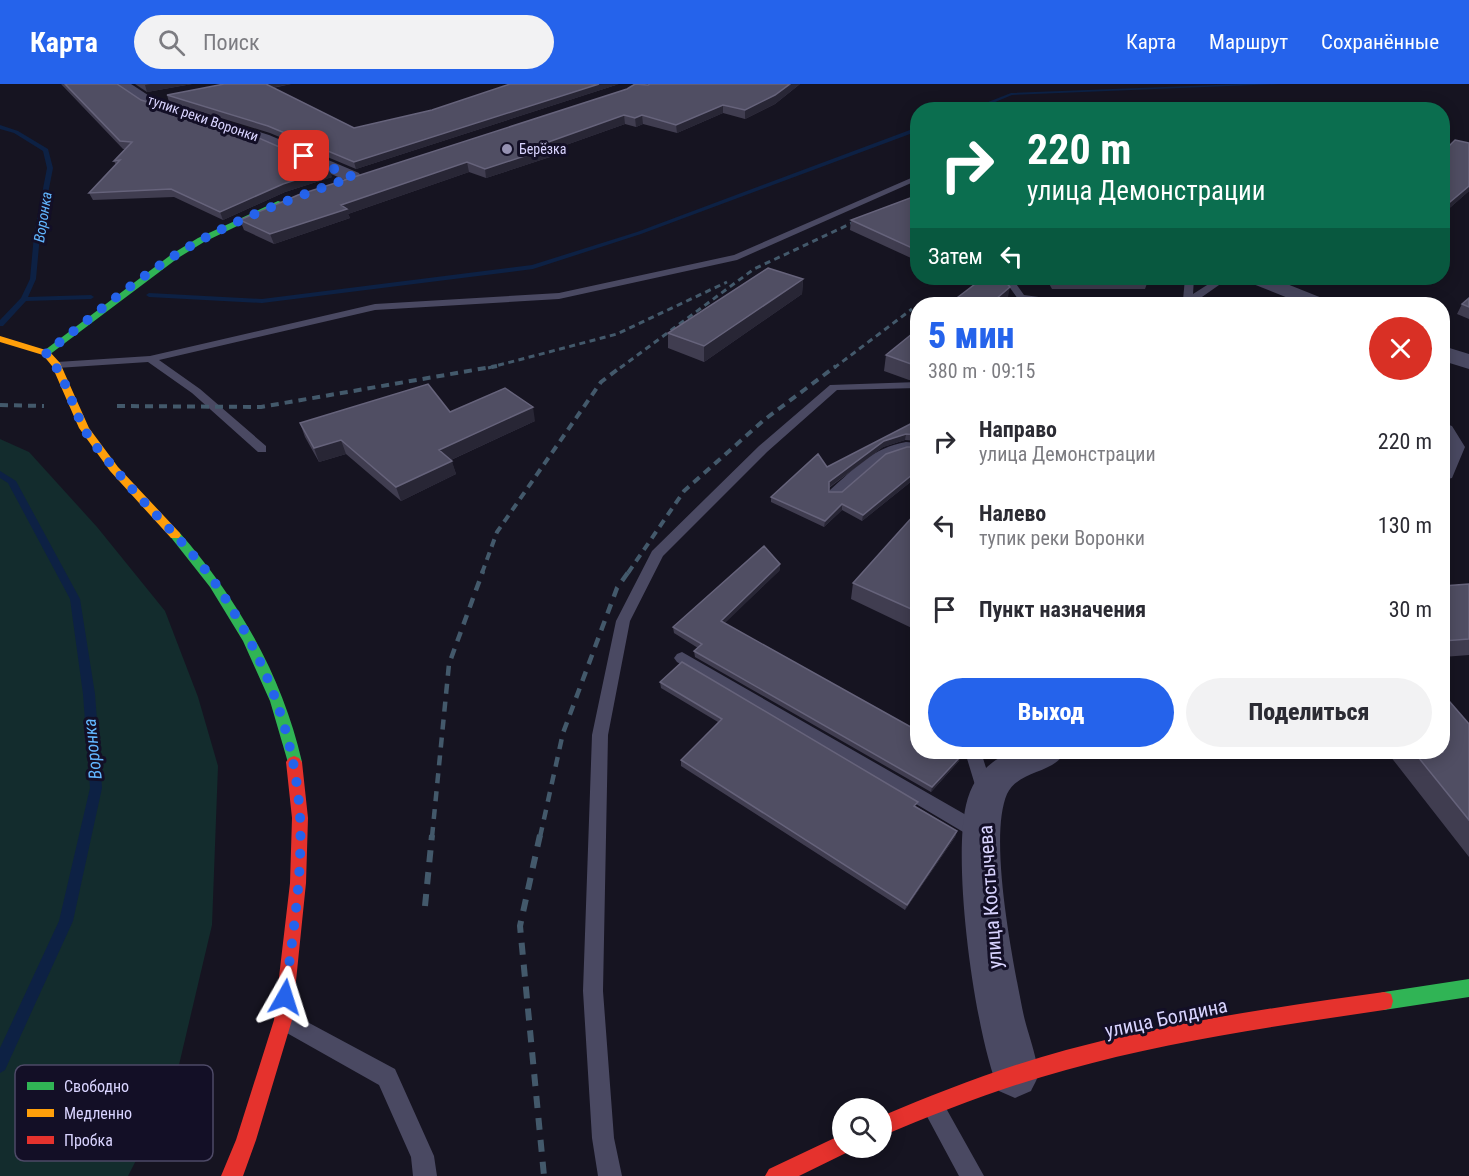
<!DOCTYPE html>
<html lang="ru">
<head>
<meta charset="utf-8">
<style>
	:root { --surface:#fff; --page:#f2f2f3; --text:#2b2b33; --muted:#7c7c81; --accent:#2563eb }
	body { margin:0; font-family:"Roboto Condensed",sans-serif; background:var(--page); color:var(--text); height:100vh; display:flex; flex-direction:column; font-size:22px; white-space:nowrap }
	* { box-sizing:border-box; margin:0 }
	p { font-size:20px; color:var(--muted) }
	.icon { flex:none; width:33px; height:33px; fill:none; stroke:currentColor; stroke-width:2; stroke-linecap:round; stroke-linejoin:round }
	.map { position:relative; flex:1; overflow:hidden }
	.panel { position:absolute; left:910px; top:213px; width:540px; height:462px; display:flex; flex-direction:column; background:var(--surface); border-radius:24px; box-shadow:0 3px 15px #0003 }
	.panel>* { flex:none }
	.top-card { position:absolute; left:910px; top:18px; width:540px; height:183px; border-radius:24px; box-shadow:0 3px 15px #0003; background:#0b6e4f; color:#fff; overflow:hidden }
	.controls { position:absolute; left:832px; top:1014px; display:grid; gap:12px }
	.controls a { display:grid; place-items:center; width:60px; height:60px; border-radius:50%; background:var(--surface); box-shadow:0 3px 15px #0003; font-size:30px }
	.pin { position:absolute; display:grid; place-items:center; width:51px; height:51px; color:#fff; margin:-26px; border-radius:12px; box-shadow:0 3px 9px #0006 }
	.me { position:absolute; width:66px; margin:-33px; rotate:6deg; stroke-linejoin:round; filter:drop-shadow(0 0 4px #0008) }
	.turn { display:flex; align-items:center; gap:21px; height:126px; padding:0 18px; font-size:27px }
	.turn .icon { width:78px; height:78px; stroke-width:2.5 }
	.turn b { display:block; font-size:42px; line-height:51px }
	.then { display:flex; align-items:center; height:57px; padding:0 18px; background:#0003; gap:12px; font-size:22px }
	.round { display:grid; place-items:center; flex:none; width:63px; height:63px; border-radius:32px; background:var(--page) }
	.overview { display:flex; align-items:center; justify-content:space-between; height:102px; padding:0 18px }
	h1 { font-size:36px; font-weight:800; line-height:45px; color:var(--accent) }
	.cta { display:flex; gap:12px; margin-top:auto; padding:12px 18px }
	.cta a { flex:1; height:69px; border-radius:36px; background:var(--accent); color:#fff; font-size:24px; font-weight:800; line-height:69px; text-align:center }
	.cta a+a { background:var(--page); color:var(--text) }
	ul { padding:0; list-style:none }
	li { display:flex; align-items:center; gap:18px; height:84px; padding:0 18px }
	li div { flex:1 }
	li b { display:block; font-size:22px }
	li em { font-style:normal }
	header { display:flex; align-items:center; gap:36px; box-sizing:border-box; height:84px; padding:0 30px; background:var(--accent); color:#fff }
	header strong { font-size:28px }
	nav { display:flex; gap:33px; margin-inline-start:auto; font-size:21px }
	.search { width:420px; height:54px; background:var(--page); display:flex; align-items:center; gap:15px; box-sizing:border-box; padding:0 21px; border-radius:33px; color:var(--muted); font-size:22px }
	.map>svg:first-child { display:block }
	.green { fill:#132c2d }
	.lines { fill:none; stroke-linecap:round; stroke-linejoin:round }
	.stream { fill:#0d2144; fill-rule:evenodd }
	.lane { fill:#4a4962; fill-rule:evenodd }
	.street { fill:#4a4962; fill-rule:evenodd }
	.fast { fill:#30b455; fill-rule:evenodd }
	.slow { fill:#ff9f0a; fill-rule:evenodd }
	.jam { fill:#e5322d; fill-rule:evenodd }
	.rail-far3 { stroke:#43596b; stroke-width:3; stroke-dasharray:6 4.5; stroke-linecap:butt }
	.rail-far2 { stroke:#43596b; stroke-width:4; stroke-dasharray:8 6; stroke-linecap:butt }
	.rail-far1 { stroke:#43596b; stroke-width:4.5; stroke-dasharray:10 8; stroke-linecap:butt }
	.rail { stroke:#43596b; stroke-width:6; stroke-dasharray:12 10; stroke-linecap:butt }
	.wall { fill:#403d50 }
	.shaded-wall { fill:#282635 }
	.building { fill:#504e63; stroke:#66637b; stroke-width:1.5 }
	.route { stroke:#2563eb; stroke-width:10; stroke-dasharray:0 18 }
	.poi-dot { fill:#9591b1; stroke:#130f26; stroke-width:2 }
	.labels { text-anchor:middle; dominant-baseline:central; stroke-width:6; stroke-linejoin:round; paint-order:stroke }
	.far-street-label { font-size:14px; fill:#d9d4ff; stroke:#130f26 }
	.far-poi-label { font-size:14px; fill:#d9d4ff; stroke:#130f26; text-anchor:start }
	.far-water-label { font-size:15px; font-style:italic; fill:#62b6ff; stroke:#130f26 }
	.water-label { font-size:18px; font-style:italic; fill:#62b6ff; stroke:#130f26 }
	.near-street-label { font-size:20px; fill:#d9d4ff; stroke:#130f26 }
	.key { fill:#130f26; stroke:#4e4a67; stroke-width:1.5 }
	.key-label { font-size:16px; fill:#d9d4ff }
</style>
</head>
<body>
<header>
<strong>Карта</strong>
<div class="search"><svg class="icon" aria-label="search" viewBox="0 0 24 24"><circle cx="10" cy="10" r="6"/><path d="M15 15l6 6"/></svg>Поиск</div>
<nav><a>Карта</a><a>Маршрут</a><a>Сохранённые</a></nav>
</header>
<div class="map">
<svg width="1469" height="1092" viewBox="0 0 1469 1092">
	<rect width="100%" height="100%" fill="#161421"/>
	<path class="green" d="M0,355L29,368L97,443L165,527L198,613L218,682L212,841L174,1002L128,1092H0Z"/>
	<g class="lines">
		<path class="stream" d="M1241,0H1280L1012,11L976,26H968L1011,9Z
			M0,41L18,47L48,65L53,84L40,151L36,195L28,213L91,211L94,213L91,215L26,217L3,242H0V236L21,214L30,195L34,151L47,84L43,67L14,49L0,45Z
			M918,43V47L641,150L533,185L262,219L149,213L146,211L149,209L262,215L532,181L637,148Z
			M0,387L16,397L80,515L95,610L102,704L73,837L5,986L0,989V964L59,837L90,704L83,610L70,515L8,399L0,394Z"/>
		<path class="lane" d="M918,91V96L737,176L559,215L375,226L159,276L200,305L266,362V368H258L192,309L148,278L57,284L52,281L57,278L150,272L375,220L559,209L734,171Z
			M1003,194H1012L1024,211L1068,217L1073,220H1051L1018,215Z
			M1185,194H1194L1193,210L1218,194H1229L1192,220H1170L1171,218L1183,216Z
			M918,298V304L837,306L767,368L663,472L630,537L608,651L603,907L614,1054L622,1092H598L592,1054L583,907L592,651L616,537L652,467L759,362L830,301Z
			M906,358L918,359V367C884,362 862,391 840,412H830L829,409L830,406C854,385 874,363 906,358Z
			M682,568L987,743L990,749L987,755L981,757L975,755L677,578L674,574L677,570Z
			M965,668H981L994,709L991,714L985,716L979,714Z
			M285,926L395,985L434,1072L437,1092H413L411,1073L379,1001L278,944L274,937L278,930Z
			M934,1014L942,1017L984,1092H959L923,1025L926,1017Z"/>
		<path class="street" d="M114,0H131L154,15L269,51L359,89L361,93L359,97H347L257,57L144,21Z
			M1245,194H1272L1327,216L1330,220H1303L1248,198Z
			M1443,262L1469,270V285L1443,277Z
			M1443,339L1452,342L1465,363L1452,394L1443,396Z
			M1011,668H1065C1054,690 1018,686 1007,710C988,754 1013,878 1023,928C1026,944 1038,975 1038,990C1038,995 1033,1002 1031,1007L1015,1014L999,1007C975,950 952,782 966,721C972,695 987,678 1011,668Z"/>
		<path class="fast" d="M278,117L285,119L204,158L178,174L49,271L41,269L172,170L198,154Z
			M175,447L179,448C238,515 282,591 302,678L299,682L294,684L289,682L270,617L243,557L210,503L169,451Z
			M1469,895V913L1384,926L1377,924L1375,917L1377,910L1384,908Z"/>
		<path class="slow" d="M0,252L49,267L60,279L89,344L118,383L179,448L181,451L179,454H171L110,387L79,344L52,282L43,271L0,258Z"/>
		<path class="jam" d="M294,672L299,674L302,678L308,734L306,799L292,936L256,1056L243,1092H221L236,1056L274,936L290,799L292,734L286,678L289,674Z
			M1384,908L1391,910L1393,917L1391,924L1384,926C1277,942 1170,957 1066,986C1003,1003 942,1027 882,1052V1032C942,1007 1003,983 1066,966C1170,938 1278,923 1384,908Z
			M843,1050V1064H852L850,1067L799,1092H765L769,1085Z"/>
		<path class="rail-far3" d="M488,284L617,250L727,198
			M620,284L754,185L867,132
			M834,284L912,225"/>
		<path class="rail-far2" d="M0,321L44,322
			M117,322L261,323L497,282
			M482,489L497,448L601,298L622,282
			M628,489L684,407L764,336L836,282"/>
		<path class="rail-far1" d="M432,753L449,580L483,487
			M540,753L563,649L617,504L629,487"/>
		<path class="rail" d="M540,751L520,842L544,1092
			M425,822L432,751"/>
	</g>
	<path class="wall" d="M61,0H117L141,16L332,93L285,108L223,136L174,113L93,116L89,109L116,81L114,77L125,65H123Z
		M135,0H192L147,8Z
		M224,0H291L273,4L354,44L619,0L356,85L270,49L169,18L167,11Z
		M650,0H800L775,20L745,35L723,29L677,49L643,40L636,43L625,40L549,67L550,73L486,94L469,88L348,130L350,134L274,160L244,146L240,136Z
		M1443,68L1469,107L1445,128L1443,127Z
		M918,111V171L911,174L850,146L851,136Z
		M1046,194H1149L1145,205H1052Z
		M803,195L802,210L704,278L668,264V249Z
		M1469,214V235L1457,230L1462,220Z
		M918,245V294L916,296H909L884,287L886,271Z
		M450,328L535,337L451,376L456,390L401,417L346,370L319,378L305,353L300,339Z
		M918,336V357L905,356L883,363L829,404V408H842L918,363V392L862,437L842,426L824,443L771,418V413Z
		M918,432V547L851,515L853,499Z
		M780,486L724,539L959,677L931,708L695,573L694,567L698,564L674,549L673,543Z
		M1469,500V571L1443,573V502Z
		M660,598L917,723L957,747L955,753L905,826L681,682V676L718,638L661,604Z
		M1469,640V773L1387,668H1443Z"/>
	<path class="shaded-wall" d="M151,0H192L147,8L145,1Z
		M264,0H291L265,5Z
		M599,0H619L356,85L354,78Z
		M790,0H800L775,20L745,35V26Z
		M723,21V29L677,49L676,41Z
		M624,31L625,40L549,67L550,73L486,94L485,85L540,61Z
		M642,31L643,40L636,43L635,34Z
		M467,78L469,88L348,130L350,134L274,160L270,150L341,121Z
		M330,85L332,93L285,108L223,136L220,128L283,100Z
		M1469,102V107L1445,128L1450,118Z
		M918,162V171L911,174L912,164Z
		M803,195L802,210L704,278V262Z
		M1010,203L1007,218L1005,220H990Z
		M533,323L535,337L442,380L439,366Z
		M906,350L905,356L883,363L828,404L829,398L884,357Z
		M341,356L346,370L319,378L314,364Z
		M452,377L456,390L401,417L396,403Z
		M918,386V392L862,437L863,431Z
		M842,420V426L824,443L825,437Z
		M780,480V486L721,543V537Z
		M961,672L959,677L931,708L932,703Z
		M957,747L955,753L905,826L907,821Z"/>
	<path class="building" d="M65,0H117L141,16L254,52L330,85L283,100L220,128L171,105L89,109L120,76L114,77L132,58L120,57Z
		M224,0H266L354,44L432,26L510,0H599L354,78L268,42L167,11Z
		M635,0L648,1L650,0H790L775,11L745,26L723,21L676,41L642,31L635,34L624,31L540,61L549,64L485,85L467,78L341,121L347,125L270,150L240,136L298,111L627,5Z
		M1455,56L1469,59V102L1450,118L1443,117V68Z
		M918,111V162L912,164L851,136Z
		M768,184L803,195L704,262L668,249Z
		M983,194H1002L1010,203L990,220H949Z
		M1469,214V223L1462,220Z
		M918,245V280H911L886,271Z
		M428,300L450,328L505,304L533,323L439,366L452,377L396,403L341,356L314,364L300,339Z
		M918,336V351L906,350L884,357L829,398V408H842L886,370L907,363H918V386L863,431L842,420L825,437L771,413L818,370L827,383Z
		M914,431L918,432V528L853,499Z
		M764,462L780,480L721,537L918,647V668H954L961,672L932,703L694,567L702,560L673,543Z
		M1469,500V555L1443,557V502Z
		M682,578L918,718L914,722L957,747L907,821L681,676L722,635L660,598Z
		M1443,610L1469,640V736L1414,668H1443Z"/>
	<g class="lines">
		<path class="route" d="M285,913C292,854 303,792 300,732C295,651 266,576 221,508C192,463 149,427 115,385C104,372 90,357 82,341C71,317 64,290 46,269C96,230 146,186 201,156C249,130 301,111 353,93L304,72"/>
	</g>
	<circle class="poi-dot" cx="507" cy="65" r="6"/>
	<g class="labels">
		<g class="far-street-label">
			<text transform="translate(203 34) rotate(19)">тупик реки Воронки</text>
		</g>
		<g class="far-poi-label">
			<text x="519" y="65">Берёзка</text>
		</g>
		<g class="far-water-label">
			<text transform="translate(43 133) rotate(-81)">Воронка</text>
		</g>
		<g class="water-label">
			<text transform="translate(92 665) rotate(-96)">Воронка</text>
		</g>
		<g class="near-street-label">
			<text transform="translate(990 813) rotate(-94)">улица Костычева</text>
			<text transform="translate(1166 934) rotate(-12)">улица Болдина</text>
		</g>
	</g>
	<rect x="15" y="981" width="198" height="96" rx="9" class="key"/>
	<rect x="27" y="998" width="27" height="8" fill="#30b455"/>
	<rect x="27" y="1025" width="27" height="8" fill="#ff9f0a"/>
	<rect x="27" y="1052" width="27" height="8" fill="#e5322d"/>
	<g class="key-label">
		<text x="64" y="1008">Свободно</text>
		<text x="64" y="1035">Медленно</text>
		<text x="64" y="1062">Пробка</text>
	</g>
</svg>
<div class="controls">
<a><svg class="icon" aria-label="search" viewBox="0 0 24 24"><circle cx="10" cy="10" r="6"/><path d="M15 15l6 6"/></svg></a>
</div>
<div class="pin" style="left:304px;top:72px;background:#d93025"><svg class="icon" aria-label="arrive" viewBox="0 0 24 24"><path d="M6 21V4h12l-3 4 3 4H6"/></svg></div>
<svg class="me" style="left:285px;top:913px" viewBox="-20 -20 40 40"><path d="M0-17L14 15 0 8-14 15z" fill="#2563eb" stroke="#fff" stroke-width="4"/></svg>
<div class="top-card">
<div class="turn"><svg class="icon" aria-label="right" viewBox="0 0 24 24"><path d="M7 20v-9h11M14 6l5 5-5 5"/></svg><div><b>220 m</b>улица Демонстрации</div></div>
<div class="then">Затем<svg class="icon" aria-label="left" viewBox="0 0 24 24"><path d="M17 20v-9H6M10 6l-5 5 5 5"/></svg></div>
</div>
<section class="panel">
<div class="overview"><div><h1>5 мин</h1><p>380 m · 09:15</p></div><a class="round" style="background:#d93025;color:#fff"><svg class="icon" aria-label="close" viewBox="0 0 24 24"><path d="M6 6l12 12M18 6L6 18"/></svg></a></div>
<ul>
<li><svg class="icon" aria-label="right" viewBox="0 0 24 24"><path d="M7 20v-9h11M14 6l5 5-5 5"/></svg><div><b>Направо</b><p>улица Демонстрации</p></div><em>220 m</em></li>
<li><svg class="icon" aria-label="left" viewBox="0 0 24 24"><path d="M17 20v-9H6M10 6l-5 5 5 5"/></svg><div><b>Налево</b><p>тупик реки Воронки</p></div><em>130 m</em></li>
<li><svg class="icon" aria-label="arrive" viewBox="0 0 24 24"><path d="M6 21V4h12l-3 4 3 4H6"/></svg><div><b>Пункт назначения</b></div><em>30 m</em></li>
</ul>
<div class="cta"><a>Выход</a><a>Поделиться</a></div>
</section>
</div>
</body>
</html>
